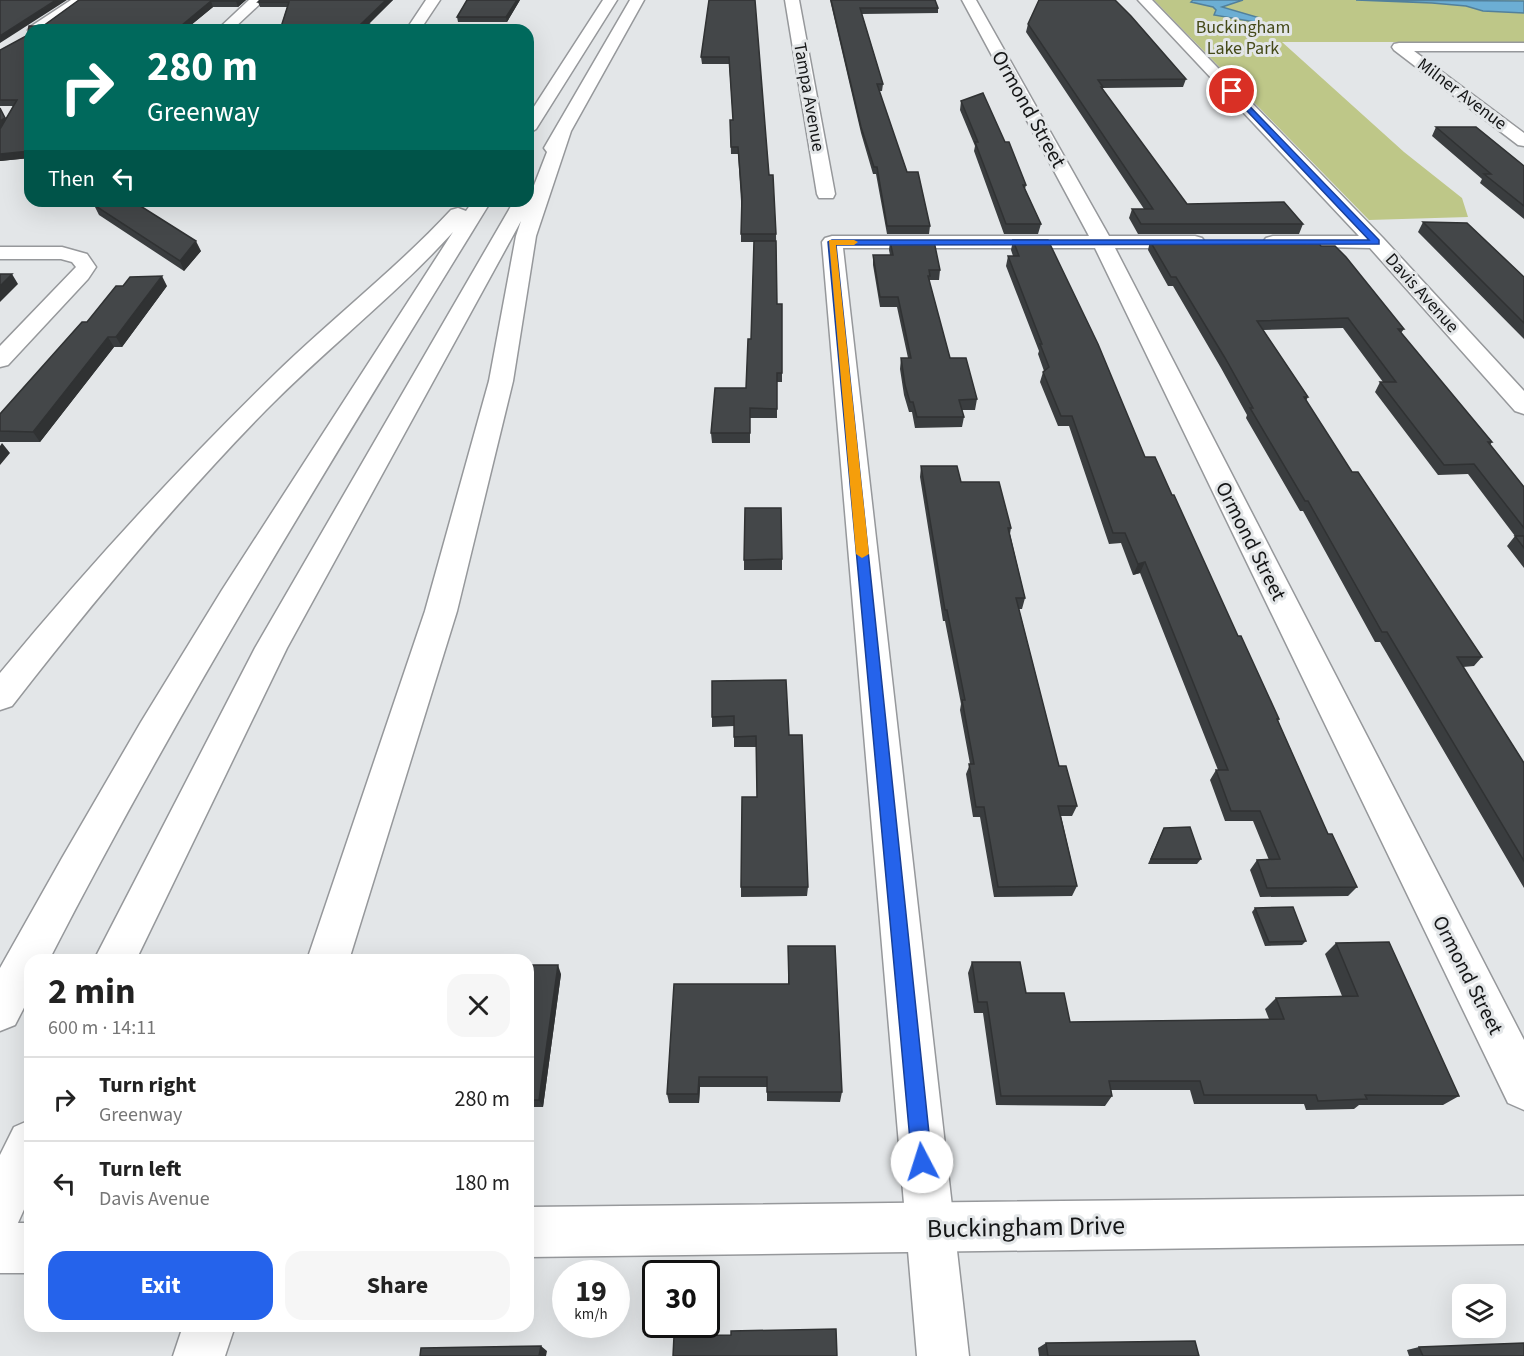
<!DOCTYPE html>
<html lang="en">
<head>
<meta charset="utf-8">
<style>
	:root { --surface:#fff; --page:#f6f6f6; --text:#222; --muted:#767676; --line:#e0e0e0; --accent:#2563eb }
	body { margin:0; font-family:"Source Sans 3",sans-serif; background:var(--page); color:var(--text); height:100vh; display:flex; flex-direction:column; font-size:22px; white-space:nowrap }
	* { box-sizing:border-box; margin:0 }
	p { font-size:20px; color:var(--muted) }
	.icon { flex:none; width:33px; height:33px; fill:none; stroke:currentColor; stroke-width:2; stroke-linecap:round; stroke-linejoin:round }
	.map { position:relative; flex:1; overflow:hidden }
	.side { position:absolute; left:24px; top:954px; width:510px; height:378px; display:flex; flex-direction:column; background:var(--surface); border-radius:18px; box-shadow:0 6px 24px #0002 }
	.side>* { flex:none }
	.guide { position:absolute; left:24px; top:24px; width:510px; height:183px; border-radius:18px; box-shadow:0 6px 24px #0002; background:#00695c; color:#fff; overflow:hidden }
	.buttons { position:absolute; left:1452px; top:1284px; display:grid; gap:12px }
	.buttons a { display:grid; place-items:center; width:54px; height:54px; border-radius:12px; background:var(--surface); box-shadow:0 6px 24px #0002; font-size:30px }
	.speed { position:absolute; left:552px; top:1260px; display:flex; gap:12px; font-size:30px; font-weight:700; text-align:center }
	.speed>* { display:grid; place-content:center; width:78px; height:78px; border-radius:50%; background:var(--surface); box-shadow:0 6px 24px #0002; line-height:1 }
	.speed small { font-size:15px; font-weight:400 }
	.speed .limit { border:3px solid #111; border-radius:9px; background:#fff; color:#111 }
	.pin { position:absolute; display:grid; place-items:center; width:51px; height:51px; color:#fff; margin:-26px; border:3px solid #fff; border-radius:50%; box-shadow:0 2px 6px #0007 }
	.me { position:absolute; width:66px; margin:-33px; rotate:355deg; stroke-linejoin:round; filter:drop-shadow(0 0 4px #0008) }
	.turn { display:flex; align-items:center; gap:21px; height:126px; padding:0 24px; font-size:27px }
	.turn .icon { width:78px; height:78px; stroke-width:2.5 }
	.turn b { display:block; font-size:42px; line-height:51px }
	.then { display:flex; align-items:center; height:57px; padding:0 24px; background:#0003; gap:12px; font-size:22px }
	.round { display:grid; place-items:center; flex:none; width:63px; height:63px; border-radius:18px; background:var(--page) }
	.summary { display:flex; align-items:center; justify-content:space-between; height:102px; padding:0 24px }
	h1 { font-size:36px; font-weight:700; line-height:45px }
	.button { display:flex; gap:12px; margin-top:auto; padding:12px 24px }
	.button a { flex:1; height:69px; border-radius:18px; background:var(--accent); color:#fff; font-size:24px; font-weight:700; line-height:69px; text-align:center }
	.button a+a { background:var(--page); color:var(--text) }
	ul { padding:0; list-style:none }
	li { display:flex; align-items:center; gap:18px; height:84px; padding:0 24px; border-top:2px solid var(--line) }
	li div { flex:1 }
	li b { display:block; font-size:22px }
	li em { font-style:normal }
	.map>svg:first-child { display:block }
	.green { fill:#bec788 }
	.water { fill:#6caed4; stroke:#52809b; stroke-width:1.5 }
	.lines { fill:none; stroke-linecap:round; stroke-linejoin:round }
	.minor-casing { stroke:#96989b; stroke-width:3 }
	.tertiary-casing { stroke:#96989b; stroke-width:3 }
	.motorway-casing { stroke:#96989b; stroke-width:3 }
	.minor { fill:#fff; fill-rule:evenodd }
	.tertiary { fill:#fff; fill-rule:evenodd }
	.motorway { fill:#fff; fill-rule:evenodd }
	.wall { fill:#3a3d3f }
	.shaded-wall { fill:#303233 }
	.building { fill:#444749; stroke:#303233; stroke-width:1.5 }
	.route { fill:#2563eb; stroke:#184099; stroke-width:1.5 }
	.slow { fill:#f59e0b }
	.labels { text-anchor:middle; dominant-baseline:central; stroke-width:6; stroke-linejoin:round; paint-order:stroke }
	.far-park-label { font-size:18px; fill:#444918; stroke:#e3e6e8 }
	.far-street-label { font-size:18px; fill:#151617; stroke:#e3e6e8 }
	.street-label { font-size:21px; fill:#151617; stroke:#e3e6e8 }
	.near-street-label { font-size:26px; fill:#151617; stroke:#e3e6e8 }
</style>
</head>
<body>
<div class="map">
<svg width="1524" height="1356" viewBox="0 0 1524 1356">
	<rect width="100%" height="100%" fill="#e3e6e8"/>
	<path class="green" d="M1154,0H1524V42H1282L1404,152L1462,198L1468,217L1369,220Z"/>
	<path class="water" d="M1193,0H1243L1222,7L1260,18L1255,22L1214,15L1216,10L1213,7L1191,2Z
		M1356,0L1524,1V13L1483,11L1466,6L1432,3Z"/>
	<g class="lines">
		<defs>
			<path id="minor" d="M71,0H87L44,30H30V33L28,30L30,27Z
				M249,0H264L232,30H217Z
				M426,0H440L420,30H406Z
				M785,0H799L835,194L833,198H819L817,194Z
				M962,0H976L1109,236H1195L1202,238L1205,242L1202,246L1195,248H1115L1524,1040V1110L1508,1103L1095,248H843L969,1356H917L822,242L825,238L832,236H1089Z
				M1138,0H1152L1383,238L1524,391V414L1515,411L1370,248L1266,246L1263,242L1266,238L1273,236H1359Z
				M1399,43H1524V51H1414L1524,133V146L1518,145L1394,50L1392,47L1394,44Z
				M0,247H62L87,254L96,267L88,279L8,365L0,367V346L76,267L72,262L61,259H0Z"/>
			<path id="tertiary" d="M1524,1196V1244L528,1257V1207Z
				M0,1223H30V1273H0Z
				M183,1326H235L225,1356H173Z"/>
			<path id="motorway" d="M603,0H617L536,129L528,134V116Z
				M630,0H644L571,131L536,236L513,381L457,611L349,960H307L425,611L489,381L516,236L521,221L287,648L136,960H94L255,648L514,201H528L547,152L544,148Z
				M473,201H491C337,451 183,699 49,960H30V996L15,1025L0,1031V968L62,858L141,722L222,590L453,232C395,296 326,349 266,410C175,503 92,603 12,706L0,710V673C87,568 179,467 278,371C335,316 397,268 451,210L458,208L466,211Z
				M30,1120V1196L17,1225L0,1232V1155L14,1127Z"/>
		</defs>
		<use href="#minor" class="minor-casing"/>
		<use href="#tertiary" class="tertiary-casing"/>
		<use href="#motorway" class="motorway-casing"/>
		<use href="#minor" class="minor"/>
		<use href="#tertiary" class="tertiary"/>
		<use href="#motorway" class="motorway"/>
	</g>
	<path class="wall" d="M79,0H246L238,7H213L185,30H30V158L0,161V108L6,119L13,106H0V50L28,35L29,26H43Z
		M260,0H393L369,24L370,30H280L287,7H260L258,2Z
		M520,0L507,22H458L457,17Z
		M709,0L766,146L776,234L777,304L782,334V382H777V418H750V443H712L711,433L746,388L751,339L754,242H741V201L738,154H731L730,120H733L729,64H702L701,57Z
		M830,0H935L938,8V13L862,14L883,84L882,91H879L907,172L930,226L929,234H887L876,174H873L861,133Z
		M1028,24L1186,79L1183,87L1103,88V90L1187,204L1303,224L1299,234H1138L1129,218L1132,209H1144L1026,32Z
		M961,101L1005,142L1026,185L1025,189L1041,224L1038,234H1004L974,151L975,146L960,110Z
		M1436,127L1524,166V219L1480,183L1482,179L1432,136Z
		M94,205L201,251L184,271L99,215Z
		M1423,222L1524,277V339L1418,232Z
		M1013,240L1145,457L1172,495L1238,636L1279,719L1278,721L1328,834L1357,887L1348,896L1260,897L1250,870L1257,860H1269L1253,821H1225L1210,780L1216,770H1218L1140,573L1133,575L1121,543L1109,544L1069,426H1058L1040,382L1043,372L1044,371L1038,354L1039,351L1006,266L1008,256H1013L1011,250Z
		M890,241L940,270L939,280H930L929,283L950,358L977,399L975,410H962L964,417L962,427L915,428L912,412H909L904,395L900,369L901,358H908L897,307H880L873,265V255H890L889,250Z
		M1150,241L1321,246L1404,329L1401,333L1492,442L1490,445L1524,487V568L1507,546L1515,536L1468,474L1438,475L1375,392L1380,382H1383L1343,328L1263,330L1308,397L1306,401L1352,472L1482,657L1474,666L1463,667L1524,763V888L1380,642H1375L1303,511H1300L1246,418L1247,415L1221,368L1173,286H1168L1148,250Z
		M167,286L122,347H114L40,442H0V414L87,322Z
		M921,466L961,482L1011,528L1010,534L1025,598L1022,609H1019L1059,766L1077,806L1072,816H1061L1077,886L1072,896L994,897L980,817H973L966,774L970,764L960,710L961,704L945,621H943L920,477Z
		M782,559V570H744V560Z
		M712,681L789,735L808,887L807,896L741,897V887L757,797L756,747H734V726L712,727Z
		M1164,828L1201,859L1197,864H1148Z
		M1255,908L1306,941L1302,945L1265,946L1252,912Z
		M1336,943L1459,1096L1443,1105H1359L1354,1109L1306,1110L1304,1104H1194L1190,1090H1111L1112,1096L1105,1106L996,1105L983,1013H974L968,973L972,962L1026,993L1070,1022L1269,1019L1265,1009L1276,998L1342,996L1325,954Z
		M788,946L842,1092L840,1102L767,1101V1087H700L699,1103H669L667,1094L788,984Z
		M528,965L561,974L543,1107H528Z
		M1046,1343L1199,1356H1039L1038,1348Z
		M1419,1347L1524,1356H1409L1407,1350Z"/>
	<path class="shaded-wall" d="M56,0H67L0,43V36Z
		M238,0H246L238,7L236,1Z
		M386,0H393L363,29L361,24Z
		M517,0H520L507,22L506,17Z
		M211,1L213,7L185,30H176Z
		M369,24L370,30H364Z
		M5,118L9,124L0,129V121Z
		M30,151V158L0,161V154Z
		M196,241L201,251L184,271L180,261Z
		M12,274L18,284L0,302V286Z
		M162,276L167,286L122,347L116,337Z
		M108,337L114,347L40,442L33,432Z
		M2,443L10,453L0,465V446Z
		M1145,562L1140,573L1133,575L1138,564Z
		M558,965L561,974L543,1107L539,1100Z
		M699,1077L700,1087L699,1103L698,1094Z
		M541,1346L547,1351L546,1356H539Z"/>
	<path class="building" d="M0,0H56L0,36Z
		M79,0H238L236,1H211L176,30H30V151L0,154V129L17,100H0V50L28,35L29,26H43Z
		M260,0H386L361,24H369L364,30H280L289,2H258Z
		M467,0H517L506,17H457Z
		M709,0H755L769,175H773L776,234H741L742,197L738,147H731L730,120H733L729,57H701Z
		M831,0H935L938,8H860L883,84H877L907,172H918L930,226H887L877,167H874L861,127Z
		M1039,0H1115L1131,16L1186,79L1098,80L1103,87H1101L1187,204L1284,202L1303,224H1141L1132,209H1153L1028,24Z
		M983,93L1005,142H1009L1026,185H1023L1041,224H1006L975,142H978L961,101Z
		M0,108L5,118L0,121Z
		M1436,127H1476L1524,166V206L1484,174H1491Z
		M94,205H139L196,241L180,261Z
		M1423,222L1467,223L1524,277V323Z
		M1013,240H1048L1098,344L1145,457H1155L1172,495H1174L1238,636H1241L1279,719H1277L1328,834H1332L1357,887L1267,888L1257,860L1280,859L1260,811H1231L1216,770H1228L1145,562L1138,564L1125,533H1113L1072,416H1061L1043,372L1049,367L1040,344H1042L1008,256H1019Z
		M754,241H776L777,304H782V373H777V409L750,408V433H711L715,388H746L748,339H751Z
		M890,241H934L940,270H929L930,276H928L950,358H966L977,399L959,400L964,417H917L913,402H910L905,385L901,358H911L898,297H880L873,255H893Z
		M1150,241H1317L1321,246H1335L1346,257L1404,329H1398L1492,442H1488L1524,487V528L1474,464L1444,465L1380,382H1396L1348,318L1257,321L1308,397H1304L1352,472H1358L1482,657H1457L1524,763V861L1387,632H1382L1308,501H1305L1250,408H1253L1225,358L1176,277H1171Z
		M0,274H12L0,286Z
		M162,276L116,337H108L33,432L0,431V414L82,322H87L116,286H123L130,277Z
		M921,466H957L961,482H999L1011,528H1008L1025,598H1016L1059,766H1066L1077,806H1058L1077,886L998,887L984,807H976L969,764H974L962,700H965L947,610H945Z
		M745,508H781L782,559L744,560Z
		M1515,536H1524V548Z
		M786,680L789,735H802L808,887H741L742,797H757L756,736L734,737V716L712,717V681Z
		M1190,827L1201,859H1151L1164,828Z
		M1293,907L1306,941L1269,942L1255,908Z
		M1389,942L1459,1096L1365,1095L1367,1099L1318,1101L1316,1095H1204L1200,1081H1109L1112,1096H1001L987,1002H978L972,962H1020L1026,993H1064L1070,1022L1284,1019L1276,998L1358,996L1336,943Z
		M788,946H835L842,1092H767V1077H699L698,1094H667L674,984H789Z
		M528,965H558L539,1100H528Z
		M836,1329L837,1356H673L674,1336L731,1335V1331Z
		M1195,1341L1199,1356H1048L1046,1343Z
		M1524,1343V1356H1423L1419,1347Z
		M541,1346L539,1356H420L421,1348Z"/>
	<path class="route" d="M1230,90H1234L1379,240V244L836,245L932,1162L929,1169L922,1172L915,1169L912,1162L828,242L832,240H1369L1230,93Z"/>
	<path class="slow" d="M829,240H854L858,242L854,245H836L869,554L862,558L856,554Z"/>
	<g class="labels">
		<g class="far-park-label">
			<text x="1243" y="27">Buckingham<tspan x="1243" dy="21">Lake Park</tspan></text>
		</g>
		<g class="far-street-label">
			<text transform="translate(1462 94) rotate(37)">Milner Avenue</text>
			<text transform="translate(809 97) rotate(80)">Tampa Avenue</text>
			<text transform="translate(1422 293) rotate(48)">Davis Avenue</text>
		</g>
		<g class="street-label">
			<text transform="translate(1029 109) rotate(61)">Ormond Street</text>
			<text transform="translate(1251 541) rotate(63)">Ormond Street</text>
			<text transform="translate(1468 975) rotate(63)">Ormond Street</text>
		</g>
		<g class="near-street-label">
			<text transform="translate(1026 1227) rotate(-1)">Buckingham Drive</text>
		</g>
	</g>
</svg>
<div class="buttons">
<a><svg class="icon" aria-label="layers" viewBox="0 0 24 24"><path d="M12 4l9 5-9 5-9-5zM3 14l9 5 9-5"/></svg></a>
</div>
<div class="speed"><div>19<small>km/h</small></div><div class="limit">30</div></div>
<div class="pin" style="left:1232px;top:91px;background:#d93025"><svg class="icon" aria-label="arrive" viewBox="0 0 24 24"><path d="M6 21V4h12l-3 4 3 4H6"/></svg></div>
<svg class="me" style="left:922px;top:1162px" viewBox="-20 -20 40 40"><circle r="19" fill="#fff"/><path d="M0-13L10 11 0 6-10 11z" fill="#2563eb"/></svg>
<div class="guide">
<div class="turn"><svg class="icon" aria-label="right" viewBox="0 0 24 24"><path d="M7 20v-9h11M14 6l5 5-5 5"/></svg><div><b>280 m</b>Greenway</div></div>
<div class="then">Then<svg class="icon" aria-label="left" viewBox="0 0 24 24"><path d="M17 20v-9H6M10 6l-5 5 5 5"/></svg></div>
</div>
<section class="side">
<div class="summary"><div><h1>2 min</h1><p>600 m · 14:11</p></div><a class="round"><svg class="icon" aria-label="close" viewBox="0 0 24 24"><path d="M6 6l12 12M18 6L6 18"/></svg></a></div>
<ul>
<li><svg class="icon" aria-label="right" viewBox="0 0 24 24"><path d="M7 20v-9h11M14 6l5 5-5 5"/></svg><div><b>Turn right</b><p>Greenway</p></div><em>280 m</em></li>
<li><svg class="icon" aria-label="left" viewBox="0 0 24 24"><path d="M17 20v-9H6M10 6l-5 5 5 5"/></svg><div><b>Turn left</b><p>Davis Avenue</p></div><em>180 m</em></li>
</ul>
<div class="button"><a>Exit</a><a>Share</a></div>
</section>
</div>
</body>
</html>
